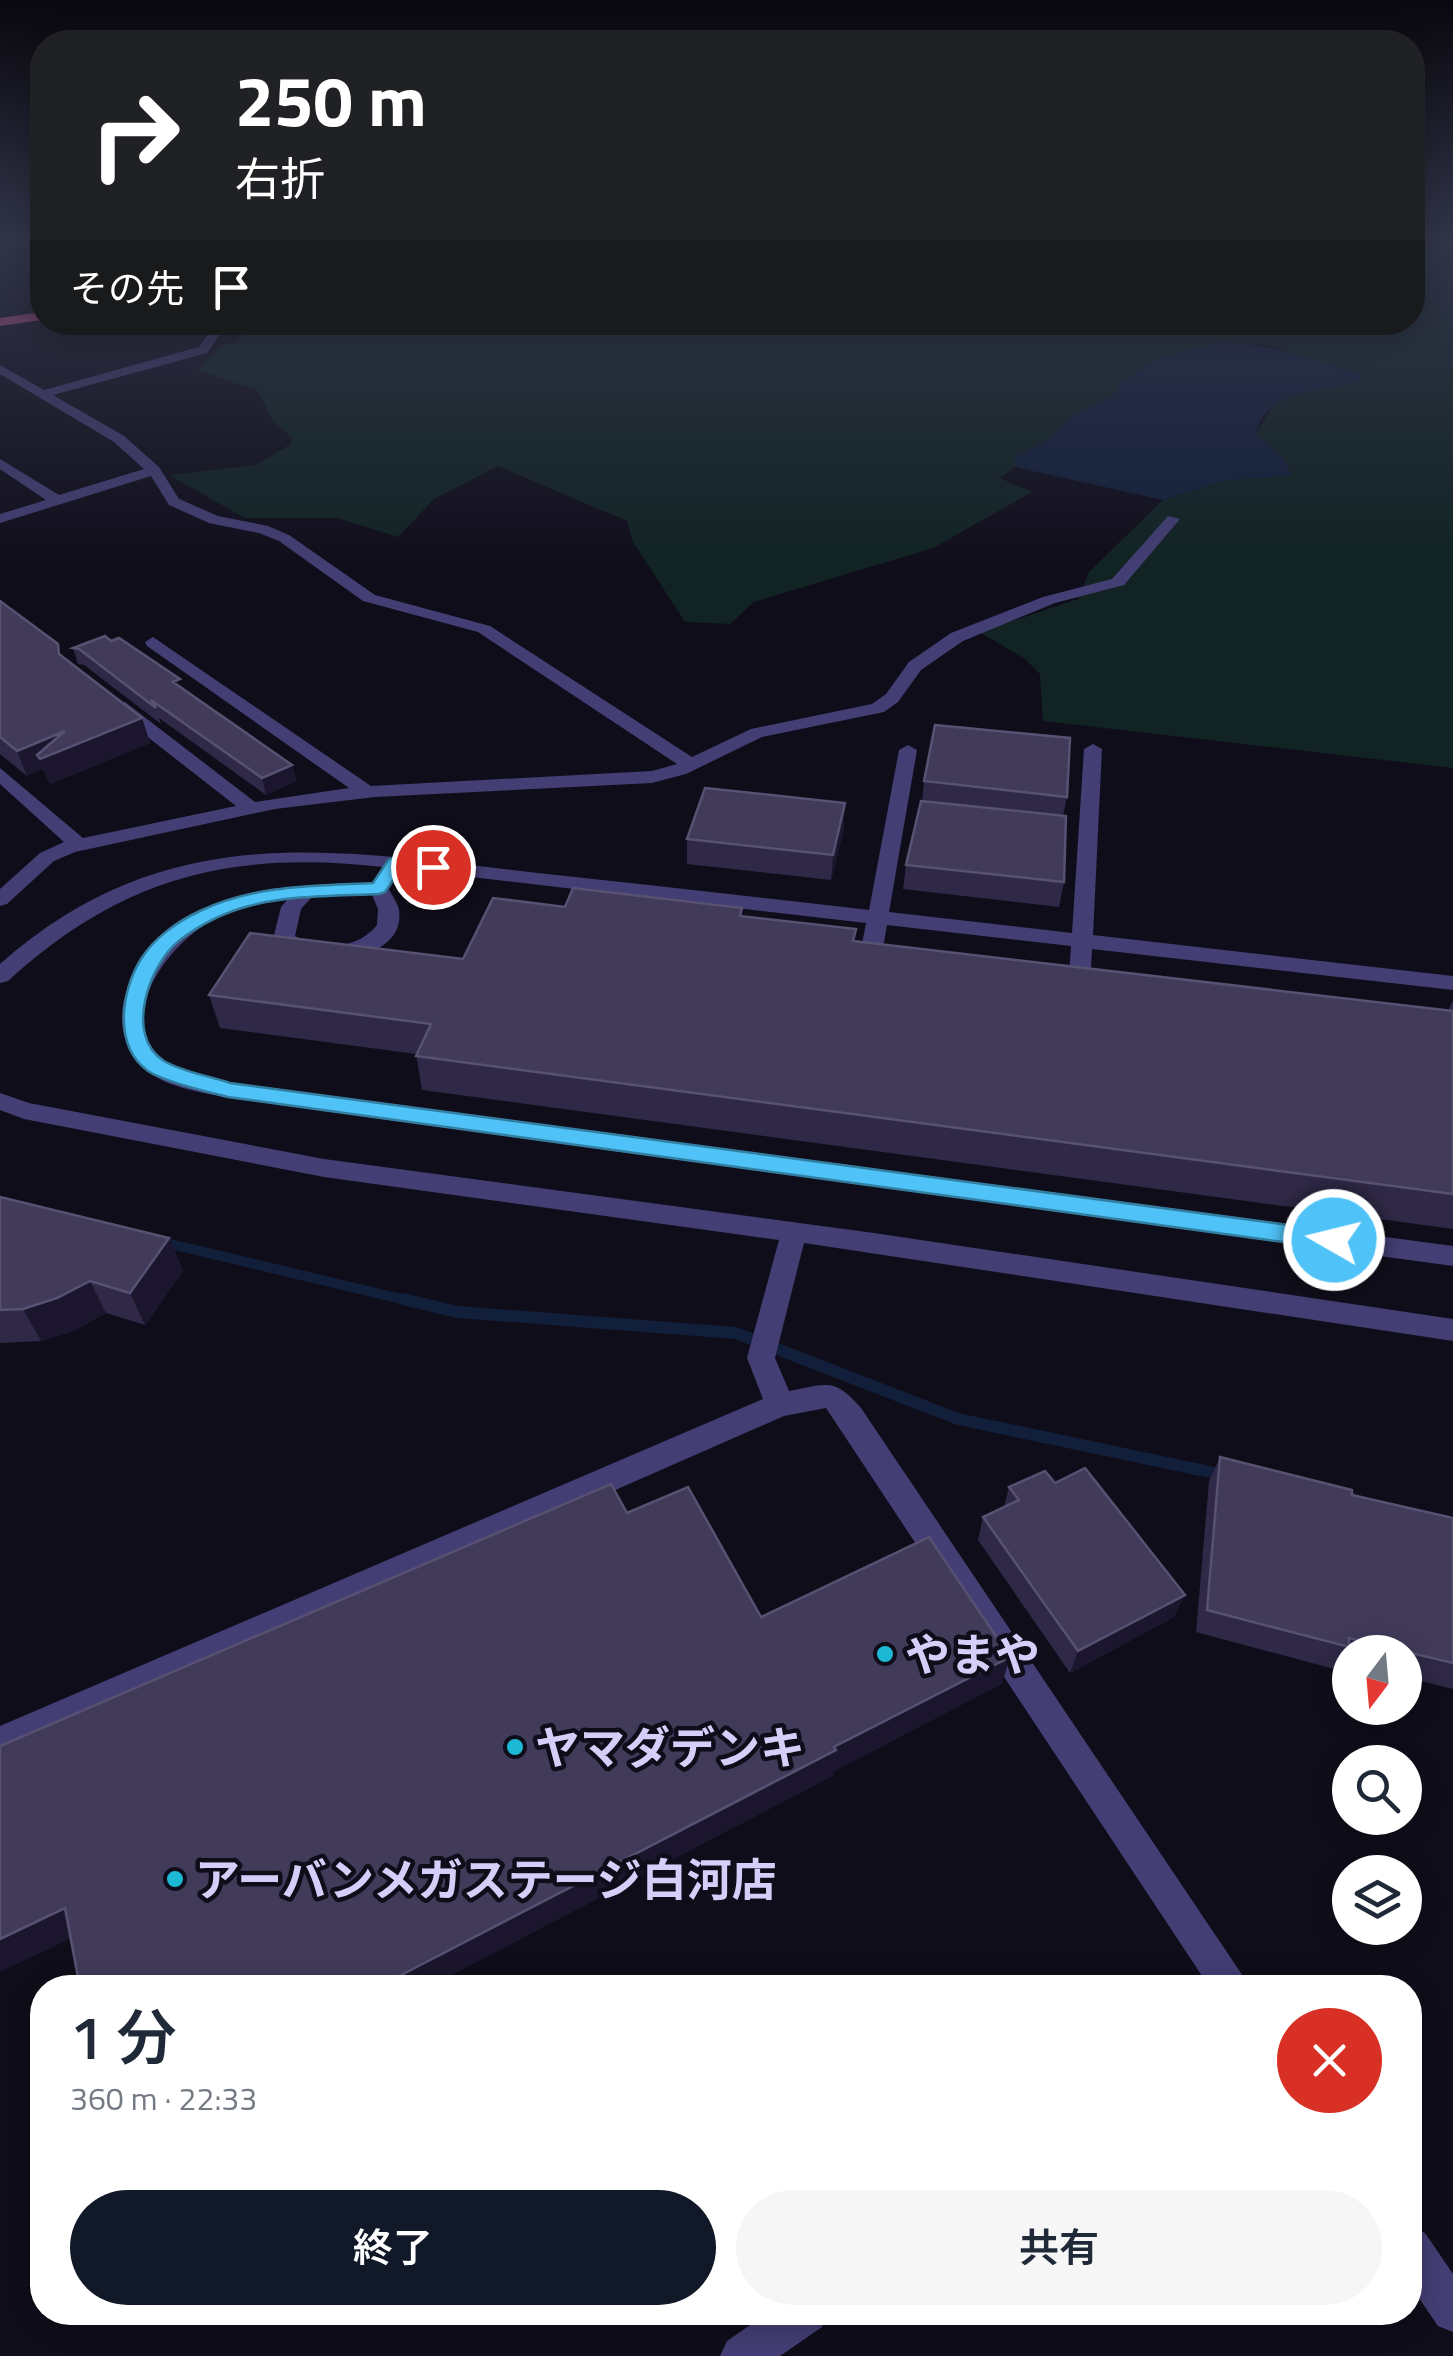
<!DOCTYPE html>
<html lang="ja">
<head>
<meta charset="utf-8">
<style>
	:root { --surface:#fff; --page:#f6f6f7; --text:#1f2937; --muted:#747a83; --accent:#111827 }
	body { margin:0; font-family:"Titillium Web","Noto Sans JP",sans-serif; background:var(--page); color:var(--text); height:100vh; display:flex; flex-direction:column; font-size:38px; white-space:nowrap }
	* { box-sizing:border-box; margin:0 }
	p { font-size:32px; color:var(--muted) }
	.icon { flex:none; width:55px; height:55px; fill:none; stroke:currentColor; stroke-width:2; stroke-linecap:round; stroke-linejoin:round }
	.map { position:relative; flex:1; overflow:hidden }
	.panel { position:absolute; left:30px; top:1975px; width:1392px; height:350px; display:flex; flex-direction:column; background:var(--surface); border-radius:40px; box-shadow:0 5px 25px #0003 }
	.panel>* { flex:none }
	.hud { position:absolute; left:30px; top:30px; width:1395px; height:305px; border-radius:40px; box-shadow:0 5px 25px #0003; background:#202124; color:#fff; overflow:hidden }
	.needle { width:65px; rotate:196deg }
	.fabs { position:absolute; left:1332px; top:1635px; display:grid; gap:20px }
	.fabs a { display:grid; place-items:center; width:90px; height:90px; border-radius:50%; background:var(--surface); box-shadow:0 5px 25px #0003; font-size:50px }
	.pin { position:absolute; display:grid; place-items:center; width:85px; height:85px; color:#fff; margin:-42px; border:5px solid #fff; border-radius:50%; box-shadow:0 2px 10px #0007 }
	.me { position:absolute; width:110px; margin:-55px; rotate:278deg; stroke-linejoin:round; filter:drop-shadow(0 0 8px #0008) }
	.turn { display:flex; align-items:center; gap:35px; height:210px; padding:0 40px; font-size:45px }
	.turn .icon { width:130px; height:130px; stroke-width:2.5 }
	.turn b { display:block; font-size:70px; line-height:85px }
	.then { display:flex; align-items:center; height:95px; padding:0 40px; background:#0003; gap:20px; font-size:38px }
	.round { display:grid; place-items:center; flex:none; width:105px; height:105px; border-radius:52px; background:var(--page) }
	.summary { display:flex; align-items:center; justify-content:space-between; height:170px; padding:0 40px }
	h1 { font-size:60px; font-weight:600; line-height:75px }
	.primary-button { display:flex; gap:20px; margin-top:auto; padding:20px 40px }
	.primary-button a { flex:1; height:115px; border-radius:60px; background:var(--accent); color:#fff; font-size:40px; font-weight:600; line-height:115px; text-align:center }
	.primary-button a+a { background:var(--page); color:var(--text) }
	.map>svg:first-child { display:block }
	.green { fill:#112323 }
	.water { fill:#121f3a }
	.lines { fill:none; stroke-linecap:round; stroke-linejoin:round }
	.stream-far1 { stroke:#121f3a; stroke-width:10 }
	.stream { stroke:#121f3a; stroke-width:12 }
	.minor { fill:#433e73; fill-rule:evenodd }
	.highway { fill:#e85995; fill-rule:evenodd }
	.wall { fill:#2f2846 }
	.shaded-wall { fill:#1b162d }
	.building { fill:#413a59; stroke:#585172; stroke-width:2.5 }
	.route { fill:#4fc3f7; stroke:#337fa1; stroke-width:2.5 }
	.poi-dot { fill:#1db8d4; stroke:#100d1a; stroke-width:4 }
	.labels { text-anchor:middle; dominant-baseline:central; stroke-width:9; stroke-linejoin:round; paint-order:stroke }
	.near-poi-label { font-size:45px; font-weight:bold; fill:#d5cef8; stroke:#100d1a; text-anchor:start }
</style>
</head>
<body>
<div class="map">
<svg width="1453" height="2356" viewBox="0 0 1453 2356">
	<rect width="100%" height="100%" fill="#100d1a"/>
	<path class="green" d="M1413,240H1453V768L1043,721L1040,674L1024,658L979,632L1078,599L1089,572L1163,500L1227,480L1292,475L1283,458L1256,434L1274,403L1307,391L1359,382L1363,378L1359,373L1298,357L1272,345L1219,342L1071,417L1049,440L1016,456L1015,467L999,478L1032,492L933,548L754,602L730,624L685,622L633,542L627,521L498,466L434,499L398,537L338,518H245L169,475L256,465L291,444L292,438L272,420L258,391L198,370L223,345L236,343L249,323L1412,322Z"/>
	<path class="water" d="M1219,342C1268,342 1311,361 1359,373L1363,378L1359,382C1322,392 1266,387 1256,434L1283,458L1292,476L1227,480L1163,500L1015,467V456L1049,440L1071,417L1114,395L1121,381L1163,357Z"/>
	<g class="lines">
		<path class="stream-far1" d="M162,1242L414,1302"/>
		<path class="stream" d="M403,1299L457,1312L736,1333L958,1419L1224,1475"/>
		<path class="minor" d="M217,322H228L207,353L53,395L124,436L159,467L179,499L218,516L268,526L289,535L375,595L490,626L692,757L751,729L872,704L886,694L909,662L951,633L1043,597L1112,579L1168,516L1180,519L1124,585L1055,603L963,641L921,670L898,702L884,712L762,737L686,774L652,783L375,797L275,809L75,852L54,861L7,904L0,906V889L40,853L64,842L0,784V768L83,838L236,806L113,710V702H125L255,802L349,788L147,646L145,642L153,637L371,786L652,771L677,764L478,632L363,601L279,541L259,533L209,523L169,505L151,476L0,523V514L46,500L0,469V459L59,495L144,469L114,442L0,374V365L44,390L199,347Z
			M1093,744L1102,749L1093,935L1453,976V990L1092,949L1090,988L1079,995L1068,988L1071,946L887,925L881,960L870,967L859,960L866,923L402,869L389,889C392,895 398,904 399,910C407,966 301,970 273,939L281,907L287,900C261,903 235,908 212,920C168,944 107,1025 169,1063C187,1074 208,1077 228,1082L1453,1246V1266L228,1098C203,1092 169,1089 148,1071C88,1021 143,938 199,911C252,884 315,885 373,883L383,867C231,850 122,877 8,981L0,983V964C168,816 334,850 538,873C648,885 758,897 869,910L899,750L908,745L917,750L889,912L1072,933L1084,749ZM372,895L378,909L377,925C357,950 321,951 295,936L301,909L312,897Z
			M0,1093L29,1103L324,1159L874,1233L1453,1319V1341L804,1243L775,1358L789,1391C827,1384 834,1377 861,1408L1251,1988H1210L826,1408L784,1416L0,1760V1726L763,1399L747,1358L779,1240L324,1177L24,1119L0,1110Z
			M1410,2227L1425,2233L1453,2274V2332L1438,2326L1410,2285Z
			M769,2312H828L822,2327L780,2356H720L727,2341Z"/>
		<path class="highway" d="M42,312V320L0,326V318Z"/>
	</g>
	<path class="wall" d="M0,601L62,657L142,718L150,743L50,784L43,769L27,776L0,754Z
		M105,636L292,765L296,781L266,795L159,718L161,724L84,665L78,664L73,648Z
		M924,781L1067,797L1063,816L1064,882L1059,907L903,889L906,865L922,801Z
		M844,828L831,880L687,864V839Z
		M565,907L742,908V916L855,941L1448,1011L1452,1002H1453V1229L422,1090L416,1054L220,1028L209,995L463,959Z
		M0,1197L169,1238L183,1271L145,1325L106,1313L74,1331L41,1341L0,1343Z
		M1220,1457L1352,1495L1453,1518V1689L1405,1677V1652H1350V1663L1340,1661L1334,1669L1196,1632L1209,1481Z
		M1055,1483L1174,1617L1070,1673L978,1540L983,1517L1004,1507L1009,1487Z"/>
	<path class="shaded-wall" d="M142,718L150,743L50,784L37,755L43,769L27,776L17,751L65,731Z
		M292,765L296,781L266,795L262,778Z
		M845,803L844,828L831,880L833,855Z
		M169,1238L183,1271L145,1325L130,1293Z
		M90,1281L106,1313L74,1331L41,1341L23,1309Z
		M1185,1595L1174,1617L1070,1673L1078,1651Z
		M1010,1657L1002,1684L833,1772V1776L427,1988H376Z
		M65,1908L87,1931L0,1972V1939Z"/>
	<path class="building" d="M0,601L58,644L59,654L142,718L40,759L37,755L65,731L17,751L0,737Z
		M105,636L111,641L119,638L180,679L173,682L292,765L262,778L151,700L156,708L79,649L73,648Z
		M935,725L1070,738L1067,797L924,781Z
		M705,788L845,803L833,855L687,839Z
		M921,801L1066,816L1064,882L906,865Z
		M573,888L742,908L740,916L856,929L853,941L1453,1011V1194L416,1056L431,1024L209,995L250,933L463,959L493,898L565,907Z
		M0,1197L169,1238L130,1293L90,1281L57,1298L23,1309L0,1310Z
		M1220,1457L1352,1490V1495L1453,1518V1663L1349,1638V1647L1207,1610Z
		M1085,1468L1185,1595L1078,1651L983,1517L1019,1500L1009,1487L1045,1471L1055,1483Z
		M611,1484L627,1513L688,1487L761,1617L929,1537L1010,1657L834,1747L836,1750L376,1988H80L65,1908L0,1939V1746Z"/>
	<linearGradient id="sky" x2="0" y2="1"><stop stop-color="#09070e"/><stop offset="0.42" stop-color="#313549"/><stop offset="1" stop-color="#313549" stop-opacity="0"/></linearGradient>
	<rect width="1453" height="570" fill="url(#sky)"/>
	<path class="route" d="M396,857L433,861L442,867L433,872L401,869L385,892L379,894C336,896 290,895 249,906C225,912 199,925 180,940C150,963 123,1035 164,1061C182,1072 210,1076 230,1083L1334,1231L1346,1240L1334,1249L228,1097C208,1092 164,1082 148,1071C113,1046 121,991 141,959C154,938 178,921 200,911C254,885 314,886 373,883L389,859Z"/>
	<g class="poi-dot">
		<circle cx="885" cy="1654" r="10"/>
		<circle cx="515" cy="1747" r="10"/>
		<circle cx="175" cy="1879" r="10"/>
	</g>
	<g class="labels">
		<g class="near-poi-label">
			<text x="905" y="1654">やまや</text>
			<text x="535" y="1747">ヤマダデンキ</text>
			<text x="195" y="1879">アーバンメガステージ白河店</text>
		</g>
	</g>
</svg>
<div class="fabs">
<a><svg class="needle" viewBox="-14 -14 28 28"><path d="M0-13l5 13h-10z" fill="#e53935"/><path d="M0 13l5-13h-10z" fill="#747a83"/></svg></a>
<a><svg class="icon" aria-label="search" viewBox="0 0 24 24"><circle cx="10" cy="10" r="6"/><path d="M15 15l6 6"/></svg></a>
<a><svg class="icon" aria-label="layers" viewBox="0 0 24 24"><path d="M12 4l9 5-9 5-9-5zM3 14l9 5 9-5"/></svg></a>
</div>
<div class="pin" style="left:433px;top:867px;background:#d93025"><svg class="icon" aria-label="arrive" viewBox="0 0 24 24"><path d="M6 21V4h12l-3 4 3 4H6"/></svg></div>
<svg class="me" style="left:1334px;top:1240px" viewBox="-20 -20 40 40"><circle r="17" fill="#4fc3f7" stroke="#fff" stroke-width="3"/><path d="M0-11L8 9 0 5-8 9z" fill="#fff"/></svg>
<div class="hud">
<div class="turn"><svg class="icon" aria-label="right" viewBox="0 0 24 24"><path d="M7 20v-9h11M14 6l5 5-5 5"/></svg><div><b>250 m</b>右折</div></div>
<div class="then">その先<svg class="icon" aria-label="arrive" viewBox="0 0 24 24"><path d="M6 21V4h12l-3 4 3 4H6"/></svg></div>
</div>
<section class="panel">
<div class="summary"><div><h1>1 分</h1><p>360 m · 22:33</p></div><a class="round" style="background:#d93025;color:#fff"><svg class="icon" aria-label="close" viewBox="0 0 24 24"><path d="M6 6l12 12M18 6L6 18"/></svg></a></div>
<div class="primary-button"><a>終了</a><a>共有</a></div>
</section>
</div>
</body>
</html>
